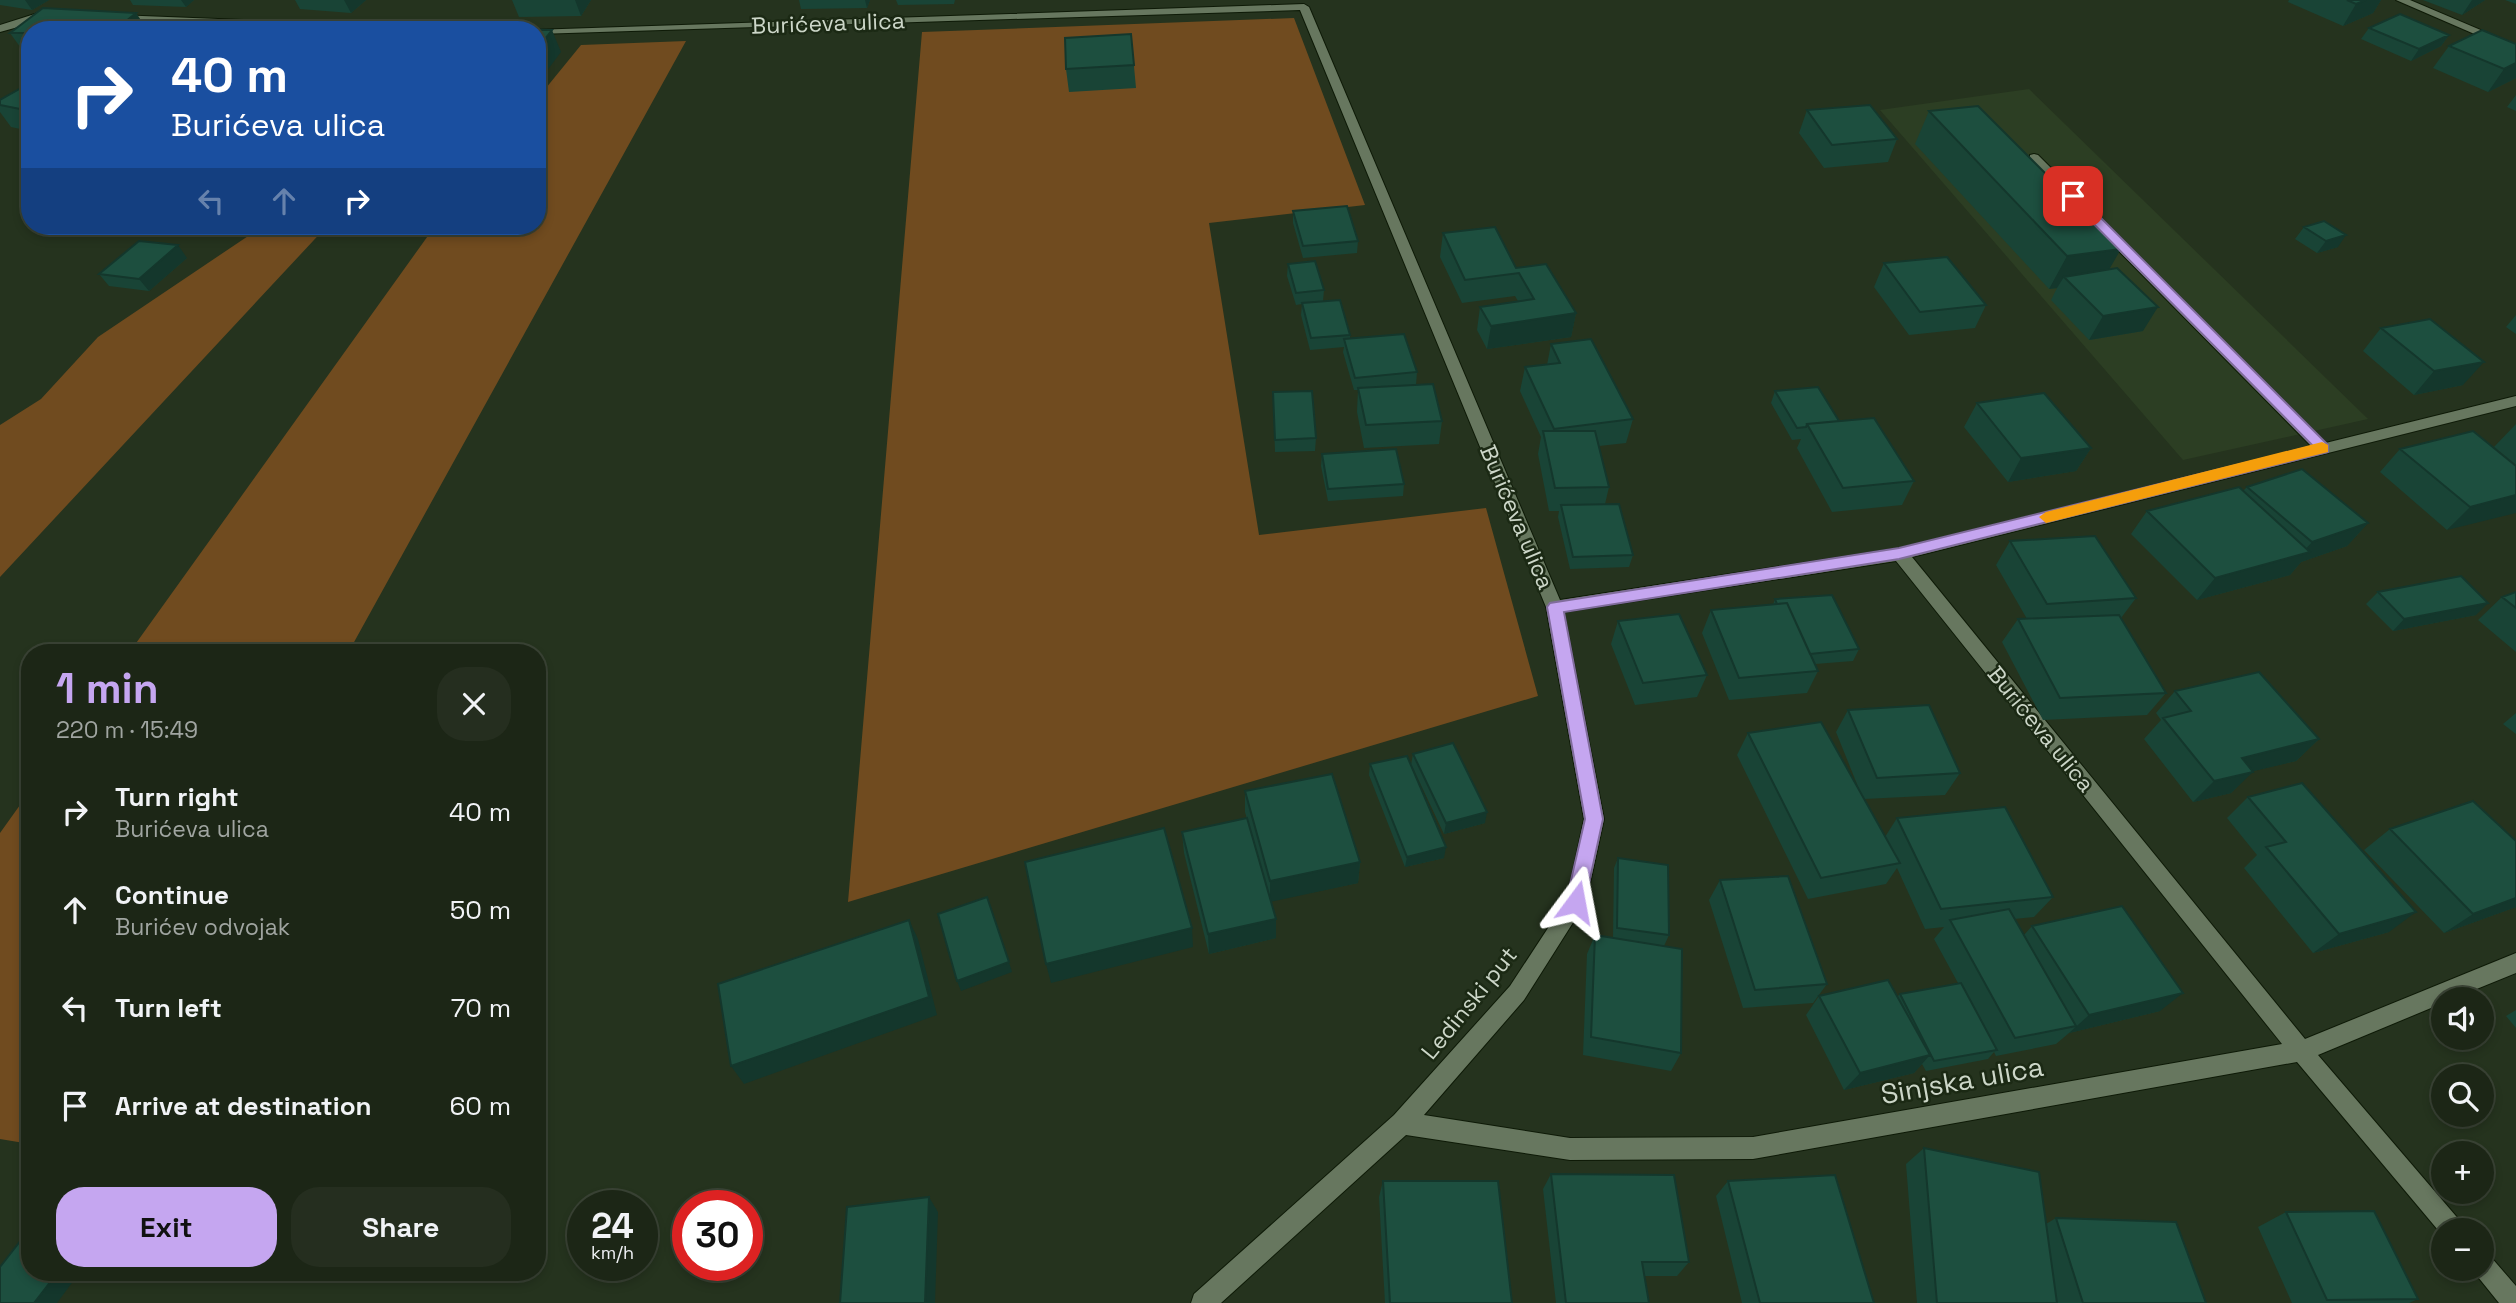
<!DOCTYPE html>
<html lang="en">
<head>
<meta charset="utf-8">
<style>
	:root { --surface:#1c2616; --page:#252e1f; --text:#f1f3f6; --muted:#a0a5a1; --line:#3a4335; --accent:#c5a6f0 }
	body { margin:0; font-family:"Space Grotesk",sans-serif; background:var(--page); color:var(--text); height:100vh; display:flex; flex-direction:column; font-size:26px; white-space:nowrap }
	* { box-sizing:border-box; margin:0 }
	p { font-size:23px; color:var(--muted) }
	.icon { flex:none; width:38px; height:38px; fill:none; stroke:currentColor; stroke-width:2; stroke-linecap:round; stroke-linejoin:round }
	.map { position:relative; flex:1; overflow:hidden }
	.details { position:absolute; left:21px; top:644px; width:525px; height:637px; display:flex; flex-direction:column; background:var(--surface); border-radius:28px; box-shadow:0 4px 10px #0003,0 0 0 2px var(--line) }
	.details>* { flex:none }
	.top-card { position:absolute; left:21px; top:21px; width:525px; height:214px; border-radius:28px; box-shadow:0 4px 10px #0003,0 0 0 2px var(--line); background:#1a4fa0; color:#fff; overflow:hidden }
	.fabs { position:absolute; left:2431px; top:987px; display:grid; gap:14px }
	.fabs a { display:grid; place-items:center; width:63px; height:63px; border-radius:50%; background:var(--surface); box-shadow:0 4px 10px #0003,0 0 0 2px var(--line); font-size:35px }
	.speed { position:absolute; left:567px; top:1190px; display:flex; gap:14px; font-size:35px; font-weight:700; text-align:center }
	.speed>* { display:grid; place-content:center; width:91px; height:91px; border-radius:50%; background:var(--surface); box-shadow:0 4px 10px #0003,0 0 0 2px var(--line); line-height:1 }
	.speed small { font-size:18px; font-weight:400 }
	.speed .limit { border:10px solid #d22; background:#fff; color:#111 }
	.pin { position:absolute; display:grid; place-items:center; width:60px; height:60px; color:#fff; margin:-30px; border-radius:14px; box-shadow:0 4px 10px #0006 }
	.me { position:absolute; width:77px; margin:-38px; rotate:13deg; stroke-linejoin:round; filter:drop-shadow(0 0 5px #0008) }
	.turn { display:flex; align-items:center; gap:24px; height:147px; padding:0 35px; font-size:32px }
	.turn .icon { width:91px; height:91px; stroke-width:2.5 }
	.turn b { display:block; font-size:49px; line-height:60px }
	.lanes { display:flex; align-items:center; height:66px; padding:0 35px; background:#0003; justify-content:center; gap:35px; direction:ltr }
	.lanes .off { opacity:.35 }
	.round { display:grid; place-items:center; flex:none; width:74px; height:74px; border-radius:28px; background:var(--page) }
	.headline { display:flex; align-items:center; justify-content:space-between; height:119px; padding:0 35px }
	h1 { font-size:42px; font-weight:700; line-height:52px; color:var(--accent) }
	.primary-button { display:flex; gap:14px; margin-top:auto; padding:14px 35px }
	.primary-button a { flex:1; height:80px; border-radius:28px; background:var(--accent); color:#111; font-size:28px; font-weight:700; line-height:80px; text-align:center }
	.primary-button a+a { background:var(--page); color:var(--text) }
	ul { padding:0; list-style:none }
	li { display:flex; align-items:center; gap:21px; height:98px; padding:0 35px }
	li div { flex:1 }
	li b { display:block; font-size:26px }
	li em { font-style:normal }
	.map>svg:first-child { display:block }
	.built { fill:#2c3e23 }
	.green { fill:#704b1f }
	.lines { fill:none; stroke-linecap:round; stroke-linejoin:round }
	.lane-casing { stroke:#0e1a07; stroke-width:2 }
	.street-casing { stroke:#0e1a07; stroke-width:2 }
	.lane { fill:#67775f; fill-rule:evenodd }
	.street { fill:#67775f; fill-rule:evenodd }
	.wall { fill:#194436 }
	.shaded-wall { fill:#14372c }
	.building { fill:#1d4f3f; stroke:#14372c; stroke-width:2 }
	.route { fill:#c5a6f0; stroke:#806c9c; stroke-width:2 }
	.slow { fill:#f59e0b }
	.labels { text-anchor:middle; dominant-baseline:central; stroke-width:5; stroke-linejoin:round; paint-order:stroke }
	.street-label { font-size:23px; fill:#ccd6c8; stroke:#1b2914 }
	.near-street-label { font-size:28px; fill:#ccd6c8; stroke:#1b2914 }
</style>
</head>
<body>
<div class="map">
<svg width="2516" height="1303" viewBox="0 0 2516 1303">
	<rect width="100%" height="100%" fill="#25331e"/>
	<path class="built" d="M2029,89L2368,419L2183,460L1880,110Z"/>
	<path class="green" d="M1294,18L1365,205L1209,223L1259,535L1486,508L1538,696L848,902L922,32Z
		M686,41L348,653H129L435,226H537V99L581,45Z
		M263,226H327L0,577V425L41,399L98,337Z
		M30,791V1144L0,1139V833Z"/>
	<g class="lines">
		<defs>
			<path id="lane" d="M2396,0H2410L2516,45V52Z
				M2034,154L2038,155L2328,445L2331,449L2328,453H2318L2030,161V155Z"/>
			<path id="street" d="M1304,4L1309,7L1560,600L1900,548L2516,396V406L1912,557L2305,1039L2516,953V973L2452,999H2443V1003L2318,1055L2461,1222L2465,1230H2443V1236L2297,1062L1753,1159L1570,1160L1406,1135L1221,1303H1191L1194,1294L1394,1115L1510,986L1567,899L1584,819L1546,607L1300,10L537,34V30H532ZM1896,561L2282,1044L1753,1137L1570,1138L1424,1115L1524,1000L1586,902L1604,819L1564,612Z
				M50,12L55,15L54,17L0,32V25L38,13Z
				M117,15L425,27L430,30H334L113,20L112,18Z
				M2482,1252L2490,1256L2516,1286V1303H2499L2474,1272L2472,1269H2482Z"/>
		</defs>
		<use href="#lane" class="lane-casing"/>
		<use href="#street" class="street-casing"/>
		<use href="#lane" class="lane"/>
		<use href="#street" class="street"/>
	</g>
	<path class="wall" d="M0,0H49L32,10L0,5Z
		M130,0H194L186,7L133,5Z
		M295,0H366L351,13L300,9Z
		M512,0H591L581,16L519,17Z
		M799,0H870L867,8L801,9Z
		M896,0H955L954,4L898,5Z
		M2289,0H2381L2373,13L2343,26L2288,2Z
		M2423,0H2485L2462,15Z
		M2505,0H2516V4Z
		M43,8L136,13L144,25L152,21L178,25L181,30H30V55H26L10,33Z
		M2369,28L2449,35L2441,46L2411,61L2361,39Z
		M1131,34L1136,88L1069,92L1066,69Z
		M2516,44V78L2488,92L2433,68L2449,46Z
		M30,83V131L11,127L0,112V100Z
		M2516,95V111L2507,107Z
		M1807,110L1897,139L1888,162L1824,168L1799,133Z
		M1929,111L2109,270L2143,331L2089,340L2051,300L2057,288L2049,289L1915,144Z
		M1293,211L1358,241L1357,253L1303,258L1293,223Z
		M2304,227L2338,247L2317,253L2295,239Z
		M1443,233L1516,268L1576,313L1571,337L1487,349L1477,330L1480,307L1518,301L1515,296L1462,303L1440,257Z
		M187,258L149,291L109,286L99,274Z
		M1884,263L1986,305L1975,328L1909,335L1874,287Z
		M1288,264L1324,290L1323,301L1350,335V339L1417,372L1416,385L1442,421L1439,444L1364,448L1357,412L1358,390H1354L1343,352L1344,347L1310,350L1301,315L1302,304L1296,305L1287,276Z
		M2516,315V334L2506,327Z
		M2381,328L2463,385L2414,395L2363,351Z
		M1551,344L1633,419L1626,443L1599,446L1609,487L1605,504L1633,555L1629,567L1570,569L1558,517L1559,511H1549L1538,454L1541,437L1520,391L1525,367L1547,365Z
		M1775,391L1839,421L1914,481L1902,505L1832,512L1797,448L1801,439L1792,440L1771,403Z
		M1273,392L1316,438L1315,451L1275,452Z
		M1977,403L2091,448L2076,471L2008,482L1964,427Z
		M2516,424V465L2494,447Z
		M2400,449L2516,466L2447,530L2380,472Z
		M1322,454L1404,484L1403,496L1328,501L1321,466Z
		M2247,487L2368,523L2347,546L2301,562L2290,575L2197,600L2131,534L2147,511L2243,491Z
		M2010,541L2136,598L2121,618L2166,693L2147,715L2043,720L2002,642L2018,619H2027L1996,565Z
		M2378,592L2476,615L2393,631L2366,604Z
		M2516,592V652L2478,620L2502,597Z
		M1775,599L1859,649L1853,661L1815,664L1818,671L1807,693L1729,700L1702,633L1711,610L1773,605Z
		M1618,621L1707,675L1697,697L1635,705L1611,644Z
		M2175,691L2319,739L2296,761L2253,771L2231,793L2193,802L2144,739L2161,720L2156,713Z
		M1848,710L1960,773L1945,795L1864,799L1885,837L1897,818L2053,897L2034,917L2014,919L2024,935L2032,926L2160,1011L2069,1033L2056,1044L1996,1056L1994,1052L1988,1059L1926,1071L1922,1064L1914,1073L1844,1090L1806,1015L1819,996L1897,997L1900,994L1958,983L1934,939L1944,927L1925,929L1897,868L1886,884L1808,899L1737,755L1748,733L1861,794L1836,732Z
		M2516,713V734L2503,724Z
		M1413,754L1485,823L1444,834L1412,766L1444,858L1405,867L1369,775L1370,764L1411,765Z
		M1245,791L1360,862L1358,883L1271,901L1276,938L1209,954L1184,853L1182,832L1252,836L1245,812Z
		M2248,797L2389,932L2313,953L2244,868L2257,855L2227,818Z
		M2390,829L2516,907L2444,933L2364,850Z
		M1618,858L1669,935L1664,946L1614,938L1681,1053L1671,1071L1583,1055L1587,954L1595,935L1613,938L1614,868Z
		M1720,880L1827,984L1813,1003L1743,1008L1709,900Z
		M2516,1010V1028L2506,1016Z
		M1924,1148L2046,1224L2056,1218L2206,1303H1917L1906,1164Z
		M1551,1174L1689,1262L1677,1276H1644L1649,1303H1556L1543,1189Z
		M1383,1181L1512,1303H1385L1379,1197Z
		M1728,1181L1874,1303H1742L1716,1196Z
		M2286,1212L2418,1299L2409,1303H2292L2258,1227Z"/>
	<path class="shaded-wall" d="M25,0H49L32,10Z
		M181,0H194L186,7Z
		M344,0H366L351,13Z
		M575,0H591L581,16Z
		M865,0H870L867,8Z
		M2366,0H2381L2373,13L2343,26L2356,4Z
		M2472,0H2485L2462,15Z
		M136,13L147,30H115Z
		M178,25L181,30H171Z
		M552,30L561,52L537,84V49Z
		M2449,35L2441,46L2411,61L2419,49Z
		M2516,63V78L2488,92L2504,69Z
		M2346,235L2338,247L2317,253L2326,241Z
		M178,245L187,258L149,291L139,279Z
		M2121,249L2102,282L2064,277L2057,288L2049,289L2067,256Z
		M2158,307L2143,331L2089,340L2103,316Z
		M1576,313L1571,337L1487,349L1491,326Z
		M2484,362L2463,385L2414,395L2434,371Z
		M2091,448L2076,471L2008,482L2021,458Z
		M2516,495V513L2447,530L2470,507Z
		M2368,523L2347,546L2301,562L2290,575L2197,600L2215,578L2301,554L2312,542Z
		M2488,603L2476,615L2393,631L2404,619Z
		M2319,739L2296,761L2220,779L2242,758Z
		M2253,772L2231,793L2193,802L2214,781Z
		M1487,812L1485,823L1444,834L1446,823Z
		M1446,847L1444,858L1405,867L1407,857Z
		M1360,862L1358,883L1270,902V881Z
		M2516,898V907L2444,933L2473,914Z
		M2416,912L2389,932L2313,953L2339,934Z
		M1276,919V938L1209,954L1208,934Z
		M909,920L918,939L937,1015L744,1084L731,1066Z
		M1192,928L1193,947L1051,983L1046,964Z
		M1009,962L1012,972L961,991L957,981Z
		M2183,993L2160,1011L2069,1033L2089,1015Z
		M1930,1055L1914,1073L1844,1090L1860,1073Z
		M929,1197L938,1212L935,1303H925Z
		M58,1272H80L57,1303H34Z"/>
	<path class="building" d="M2347,0H2366L2356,4Z
		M43,8L136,13L115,30H30V33H10Z
		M2400,14L2449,35L2419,49L2369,28Z
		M152,21L178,25L171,30H137Z
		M241,21L286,28L284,30H228Z
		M291,25L321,30H284Z
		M504,29L552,30L537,49V30H504Z
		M2482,30L2516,44V63L2504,69L2449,46Z
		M1131,34L1134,65L1066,69L1065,38Z
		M30,83V111L0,105V100Z
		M1870,105L1897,139L1832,145L1807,110Z
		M1978,106L2121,249L2067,256L1929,111Z
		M1347,206L1358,241L1303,246L1293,211Z
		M2324,221L2346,235L2326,241L2304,227Z
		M1495,227L1516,268L1546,264L1576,313L1491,326L1480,307L1534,299L1519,273L1465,280L1443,233Z
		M139,241L178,245L139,279L99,274Z
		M1947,257L1986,305L1920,312L1884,263Z
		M1315,261L1324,290L1296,293L1288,264Z
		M2117,268L2158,307L2103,316L2064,277Z
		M1340,300L1350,335L1311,338L1302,303Z
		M2430,319L2484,362L2434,371L2381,328Z
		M1404,334L1417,372L1355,378L1344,339Z
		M1591,339L1633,419L1554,429L1525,367L1560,363L1551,344Z
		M1433,384L1442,421L1366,425L1358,388Z
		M1818,387L1839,421L1807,424L1806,427L1797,428L1775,391Z
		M1312,391L1316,438L1275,440L1273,392Z
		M2044,393L2091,448L2021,458L1977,403Z
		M1874,418L1914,481L1843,488L1807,424Z
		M1543,431H1595L1609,487L1555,488Z
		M2473,431L2516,466V495L2470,507L2400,449Z
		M1396,449L1404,484L1328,489L1322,454Z
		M2302,469L2368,523L2312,542L2247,487Z
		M2239,487L2310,552L2215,578L2147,511Z
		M1619,504L1633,555L1573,557L1561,505Z
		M2095,536L2136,598L2047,604L2010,541Z
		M2461,576L2488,603L2404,619L2378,592Z
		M2516,592V608L2502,597Z
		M1832,595L1859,649L1810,654L1787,603L1777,604L1775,599Z
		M1787,603L1818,671L1739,678L1711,610Z
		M1679,614L1707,675L1643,683L1618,621Z
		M2119,615L2166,693L2060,698L2018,619Z
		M2259,672L2319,739L2242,758L2253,772L2214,781L2163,718L2191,711L2175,691Z
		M1929,705L1960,773L1877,778L1848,710Z
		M1821,722L1900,863L1821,878L1748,733Z
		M1453,743L1487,812L1446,823L1413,754Z
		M1407,756L1446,847L1407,857L1370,764Z
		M1332,774L1360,862L1270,881L1245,791Z
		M2302,783L2416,912L2339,934L2266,847L2286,842L2248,797Z
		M2473,801L2516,841V898L2473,914L2390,829Z
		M2005,807L2053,897L1941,909L1897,818Z
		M1247,818L1276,919L1208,934L1182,832Z
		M1164,828L1192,928L1046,964L1025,862Z
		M1618,858L1668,865L1669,935L1617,928Z
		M1788,876L1827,984L1755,990L1720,880Z
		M987,897L1009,962L957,981L938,914Z
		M2122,906L2183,993L2089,1015L2032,926Z
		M2009,909L2076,1026L2015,1038L1950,920Z
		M909,920L929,997L731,1066L718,984Z
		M1595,935L1682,949L1681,1053L1591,1037Z
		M1888,980L1930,1055L1860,1073L1819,996Z
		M1961,983L1997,1050L1934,1061L1900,994Z
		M1924,1148L2039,1172L2057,1303H1937Z
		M1551,1174L1674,1175L1689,1262H1642L1649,1303H1566Z
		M1835,1175L1874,1303H1760L1728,1181Z
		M1383,1181H1498L1512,1303H1390Z
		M929,1197L925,1303H840L847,1207Z
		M2374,1211L2418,1299L2327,1300L2286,1212Z
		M2056,1218L2176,1222L2206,1303H2083Z
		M25,1235L30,1237V1272H58L34,1303H0V1267Z"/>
	<path class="route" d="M2073,193L2077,194L2328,445V452L1899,559L1564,612L1603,819L1585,902L1582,908L1576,910L1569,908L1566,902L1585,819L1547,607L1550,603L1899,548L2313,446L2069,199V194Z"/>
	<path class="slow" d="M2322,442L2328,445V452L2046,523L2039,517L2046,512Z"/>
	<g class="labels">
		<g class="street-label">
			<text transform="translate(828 23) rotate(-2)">Burićeva ulica</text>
			<text transform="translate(1517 517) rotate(67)">Burićeva ulica</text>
			<text transform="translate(2041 729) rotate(51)">Burićeva ulica</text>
			<text transform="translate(1469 1003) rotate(-51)">Ledinski put</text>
		</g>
		<g class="near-street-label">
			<text transform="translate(1962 1080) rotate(-10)">Sinjska ulica</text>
		</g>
	</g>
</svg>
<div class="fabs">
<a><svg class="icon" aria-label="sound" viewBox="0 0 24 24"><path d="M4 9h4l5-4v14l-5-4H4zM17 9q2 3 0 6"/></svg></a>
<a><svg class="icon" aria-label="search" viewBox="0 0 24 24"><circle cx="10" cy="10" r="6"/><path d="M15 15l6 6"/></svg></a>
<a>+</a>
<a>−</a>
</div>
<div class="speed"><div>24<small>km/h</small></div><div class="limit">30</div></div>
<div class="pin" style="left:2073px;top:196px;background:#d93025"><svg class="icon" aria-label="arrive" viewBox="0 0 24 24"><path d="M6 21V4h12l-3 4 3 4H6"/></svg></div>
<svg class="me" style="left:1576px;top:902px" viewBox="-20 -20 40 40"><path d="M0-17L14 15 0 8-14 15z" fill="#c5a6f0" stroke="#fff" stroke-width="4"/></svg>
<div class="top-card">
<div class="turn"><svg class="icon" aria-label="right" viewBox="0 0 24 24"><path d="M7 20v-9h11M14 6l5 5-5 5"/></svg><div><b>40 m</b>Burićeva ulica</div></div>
<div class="lanes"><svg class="icon off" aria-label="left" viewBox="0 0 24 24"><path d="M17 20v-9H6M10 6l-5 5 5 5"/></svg><svg class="icon off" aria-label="ahead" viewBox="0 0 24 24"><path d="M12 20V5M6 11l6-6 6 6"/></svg><svg class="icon" aria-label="right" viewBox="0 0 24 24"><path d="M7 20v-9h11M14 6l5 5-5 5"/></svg></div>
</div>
<section class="details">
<div class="headline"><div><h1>1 min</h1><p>220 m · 15:49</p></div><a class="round"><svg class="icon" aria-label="close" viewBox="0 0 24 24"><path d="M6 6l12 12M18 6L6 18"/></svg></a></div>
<ul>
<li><svg class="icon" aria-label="right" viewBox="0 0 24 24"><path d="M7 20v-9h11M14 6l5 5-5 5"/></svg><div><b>Turn right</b><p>Burićeva ulica</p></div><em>40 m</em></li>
<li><svg class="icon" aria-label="ahead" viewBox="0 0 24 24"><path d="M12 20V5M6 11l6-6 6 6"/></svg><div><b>Continue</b><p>Burićev odvojak</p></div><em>50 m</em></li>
<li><svg class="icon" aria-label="left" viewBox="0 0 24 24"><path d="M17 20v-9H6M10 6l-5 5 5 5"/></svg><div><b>Turn left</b></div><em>70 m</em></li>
<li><svg class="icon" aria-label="arrive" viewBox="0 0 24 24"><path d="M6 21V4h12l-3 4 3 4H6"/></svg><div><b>Arrive at destination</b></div><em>60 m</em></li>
</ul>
<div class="primary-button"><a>Exit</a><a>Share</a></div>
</section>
</div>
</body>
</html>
